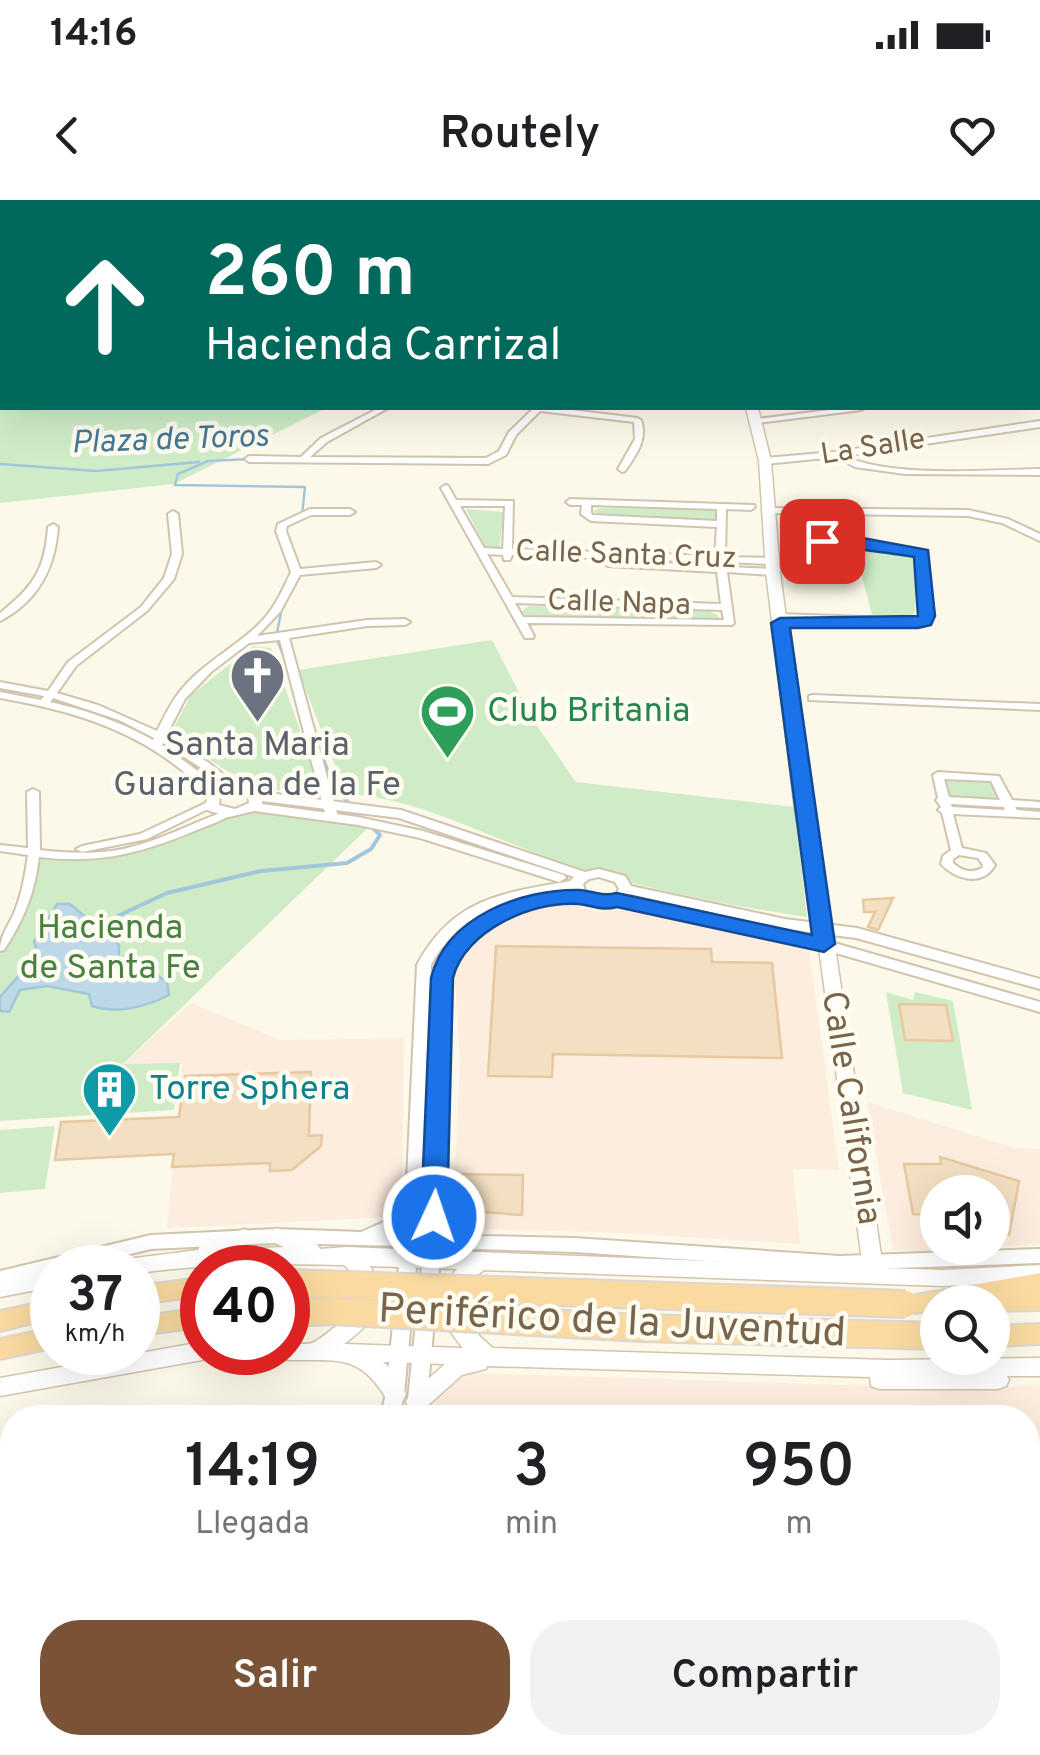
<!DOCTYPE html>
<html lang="es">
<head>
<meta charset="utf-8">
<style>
	:root { --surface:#fff; --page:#f2f2f2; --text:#202124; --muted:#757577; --accent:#7a5236 }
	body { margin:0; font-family:Overpass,sans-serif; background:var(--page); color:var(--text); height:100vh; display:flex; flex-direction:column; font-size:38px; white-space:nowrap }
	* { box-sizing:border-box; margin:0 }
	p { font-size:32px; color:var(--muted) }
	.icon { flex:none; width:55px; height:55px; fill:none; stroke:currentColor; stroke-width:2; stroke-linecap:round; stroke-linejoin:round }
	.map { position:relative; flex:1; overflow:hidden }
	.side { position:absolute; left:0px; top:1205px; width:1040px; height:350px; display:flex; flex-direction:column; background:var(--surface); border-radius:40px 40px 0 0; box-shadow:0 10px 40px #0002 }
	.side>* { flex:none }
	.top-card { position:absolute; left:0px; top:0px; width:1040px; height:210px; box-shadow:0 10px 40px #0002; background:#00695c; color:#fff; overflow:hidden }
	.tools { position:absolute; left:920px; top:975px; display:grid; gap:20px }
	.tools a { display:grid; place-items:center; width:90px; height:90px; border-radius:50%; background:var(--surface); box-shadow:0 10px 40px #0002; font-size:50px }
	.speed { position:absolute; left:30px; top:1045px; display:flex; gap:20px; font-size:50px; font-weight:700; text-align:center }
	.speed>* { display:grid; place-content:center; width:130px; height:130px; border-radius:50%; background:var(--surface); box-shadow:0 10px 40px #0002; line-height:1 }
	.speed small { font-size:25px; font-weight:400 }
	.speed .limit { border:15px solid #d22; background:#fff; color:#111 }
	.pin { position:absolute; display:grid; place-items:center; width:85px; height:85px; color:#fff; margin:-42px; border-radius:20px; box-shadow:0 5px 15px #0006 }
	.me { position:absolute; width:110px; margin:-55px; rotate:3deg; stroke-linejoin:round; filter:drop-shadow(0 0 8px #0008) }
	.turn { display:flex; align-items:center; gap:35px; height:210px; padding:0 40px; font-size:45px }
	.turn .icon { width:130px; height:130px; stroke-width:2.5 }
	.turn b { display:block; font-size:70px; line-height:85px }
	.eta { display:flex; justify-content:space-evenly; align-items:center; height:170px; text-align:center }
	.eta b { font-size:60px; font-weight:600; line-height:70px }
	.button { display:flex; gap:20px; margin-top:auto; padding:20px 40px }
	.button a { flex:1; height:115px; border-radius:40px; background:var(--accent); color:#fff; font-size:40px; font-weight:600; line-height:115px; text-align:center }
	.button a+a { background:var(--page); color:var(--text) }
	.status { display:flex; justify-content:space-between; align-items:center; height:70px; padding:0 50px; background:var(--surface); direction:ltr }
	.status svg { height:28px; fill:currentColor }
	header { display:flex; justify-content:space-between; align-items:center; height:130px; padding:0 40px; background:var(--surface); font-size:45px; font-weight:600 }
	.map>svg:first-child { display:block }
	.commercial { fill:#fdedde; fill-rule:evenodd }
	.green { fill:#cfecc7 }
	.water { fill:#bdd9e8; stroke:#a3c7da; stroke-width:2.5 }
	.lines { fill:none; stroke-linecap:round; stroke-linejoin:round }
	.stream-far1 { stroke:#a3c7da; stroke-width:2.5 }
	.stream { stroke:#a3c7da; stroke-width:4 }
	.building { fill:#f3dfc1; stroke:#e7c9a1; stroke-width:2.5 }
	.minor-casing { stroke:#d0c4ae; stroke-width:4 }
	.tertiary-casing { stroke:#d0c4ae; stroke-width:4 }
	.secondary-casing { stroke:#d3c5ac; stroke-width:3 }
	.trunk-casing { stroke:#dcd7d0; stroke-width:4 }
	.minor { fill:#fff; fill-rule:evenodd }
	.tertiary { fill:#fff; fill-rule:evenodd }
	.secondary { fill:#fff; fill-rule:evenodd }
	.trunk { fill:#fadaa1; fill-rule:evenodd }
	.trunk-bridge-casing { stroke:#dcd7d0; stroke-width:30; stroke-linecap:butt }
	.trunk-bridge { stroke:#fadaa1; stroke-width:26 }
	.route { fill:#1a73e8; stroke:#114b97; stroke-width:2.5 }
	.labels { text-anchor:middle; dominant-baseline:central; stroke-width:9; stroke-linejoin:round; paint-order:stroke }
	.far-street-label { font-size:30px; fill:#79654c; stroke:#fffcf1 }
	.far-water-label { font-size:32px; font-style:italic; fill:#477894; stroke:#fffcf1 }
	.leisure-label { font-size:35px; fill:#27864d; stroke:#fffcf1; text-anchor:start }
	.worship-label { font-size:35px; fill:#5b616d; stroke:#fffcf1 }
	.park-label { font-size:35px; fill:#498043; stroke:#fffcf1 }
	.culture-label { font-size:35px; fill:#0d838f; stroke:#fffcf1; text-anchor:start }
	.street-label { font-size:35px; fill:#79654c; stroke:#fffcf1 }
	.near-street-label { font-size:42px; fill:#79654c; stroke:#fffcf1 }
</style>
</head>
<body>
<div class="status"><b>14:16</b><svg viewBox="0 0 49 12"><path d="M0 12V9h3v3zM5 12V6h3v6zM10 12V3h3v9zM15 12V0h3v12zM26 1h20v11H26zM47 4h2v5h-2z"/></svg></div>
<header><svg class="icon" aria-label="back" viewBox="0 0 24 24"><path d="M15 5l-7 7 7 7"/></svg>Routely<svg class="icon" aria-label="heart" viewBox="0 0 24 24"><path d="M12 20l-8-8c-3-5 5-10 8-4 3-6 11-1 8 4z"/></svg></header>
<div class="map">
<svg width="1040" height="1555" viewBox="0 0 1040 1555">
	<rect width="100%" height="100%" fill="#fdf9ea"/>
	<path class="commercial" d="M574,705L599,712L622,708L809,750L839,970L793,969L800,1044L602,1032L480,1029L462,1022L453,1010L460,860L454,762L480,731L503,719L537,708Z
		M191,803L280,840L404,838L402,1006L391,1017L167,1028L182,864L122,865Z
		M867,902L1014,948L1040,949V1044L922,1053L893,1050ZM938,992H992V1048H938Z
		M474,1173L968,1189L1040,1185V1555H169L166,1543L1028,1542V1218L430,1217L431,1204L447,1183Z"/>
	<path class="green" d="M0,0L195,2H2V208H326L174,284L0,303Z
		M600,308L709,309L717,312L716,320L711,321L601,316L593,311Z
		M466,309L504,312L499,350L486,349Z
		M848,343L912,352L917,357L915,411L911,416L872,415L862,376L809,373L837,345Z
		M529,406L708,411L718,415L719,422L528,417L521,412Z
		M492,440L535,523L576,582L795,607L807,717C723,705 639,688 558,661C488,638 420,598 346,594L298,470Z
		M253,446L271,448L323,595L264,589L263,583L232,574L170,535L191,495Z
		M945,578L994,580L1005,609L947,607L941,580Z
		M263,599L311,604L308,611L375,621L123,864L180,863L174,910L0,921V754L19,725L35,688L32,654L97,658L127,654L259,604Z
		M886,792L913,800L915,792L953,801L972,910L903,893Z
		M55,926L45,989L0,993V930Z"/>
	<path class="water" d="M57,704H70L119,745V757L131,758L167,782L169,795C145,807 117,814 92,806L89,794L47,786L20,790L9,812L0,811V797L38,754L34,742Z"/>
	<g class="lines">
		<path class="stream-far1" d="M377,214L390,208
			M208,261L178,274L175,285L305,287L302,315
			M209,261L249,259
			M0,264L96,271L199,262
			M282,408L276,437L287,465
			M318,544L334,586"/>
		<path class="stream" d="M333,583L350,605
			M94,727L167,693L261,671L347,663L371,649L380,635L371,626"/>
	</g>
	<path class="building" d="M893,698L878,730L868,727L875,712H864L863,700Z
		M496,746L711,749L712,762L772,763L782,858L553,854L552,877L488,876Z
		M899,804L946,805L953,841L905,840Z
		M311,872L309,936L322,935L321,946L292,970L270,971V963L172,967L174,954L55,960L61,922L179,917L185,876Z
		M940,957L1019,981L1009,1035L992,1028V992H938V1015L913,1014L904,964H941Z
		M454,974L523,975L522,1015L470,1011L471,997L453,996Z
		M1040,1356V1555H616L613,1542H1028V1358Z"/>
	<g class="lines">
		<defs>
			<path id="minor" d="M571,0H577L576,2H570Z
				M638,0H644V2H638Z
				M789,0H796L794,2H787Z
				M1003,0H1040V4L1006,2Z
				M1038,25H1040V29H1038Z
				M1038,53H1040V57H1038Z
				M1038,82H1040V86H1038Z
				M1038,112H1040V116H1038Z
				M1038,144H1040V148H1038Z
				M1038,182H1040V186H1038Z
				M379,208H388L327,242L310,257L486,258L499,251L509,232L534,208H555L637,218L641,220C648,240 636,255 625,271L622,272L618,269L635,239L634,222L540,211L516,235L506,255L488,264L249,262L245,259L249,256L301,257L321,238Z
				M845,208H865L861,210L757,223L753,221L757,219Z
				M1040,221V227L844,256C893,278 985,270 1040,269V275L905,274L855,267L836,257L765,264L761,261L765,258L834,252Z
				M445,285L448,286L456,300L513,301L512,349L715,356L717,327L591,321L581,314L582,305H570L566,302L570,299L754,305L755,307L751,310L726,309L725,357L772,358L777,361L772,364L725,362L726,367L773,369L778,372L773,375L727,372L734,423L732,425L527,423L534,436L533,438H525L441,288ZM591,305L717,309V321L593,315L591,313ZM460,306H505L503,349L484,348ZM487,354L503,355L504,360H510L512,355L716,362V366L608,360L603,363L608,366L717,372L721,404L512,397ZM515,403L722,410L724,420L523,417Z
				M770,308L968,310L1008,319L1040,334V341L1002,323L968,316L767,313V309Z
				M310,309H350L355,312L350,315H311L287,326L286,331L300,369L376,362L381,365L376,368L300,375L280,412L257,436L367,420L405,419L410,422L405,425L367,426L289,438L338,617L336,619H328L326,617L280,440L249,443L211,472L185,499L166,536L209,563L235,584L237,586L235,588H227L201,568L163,543L162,545L198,571L220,594L214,597L210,596C152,535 81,512 0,498V492L41,500L44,496L0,488V482L48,491L68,462L141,407L164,378L172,354L168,314L173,311L178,314L182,354L174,379L147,411L76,466L57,493L98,505L157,531C164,517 171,502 181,490C202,464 234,448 258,425C274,410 282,391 291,372L276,331L278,324ZM53,498L119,520L154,538L153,540C121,522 86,510 50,502Z
				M53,324L58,327C55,369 38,401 0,421V413C33,387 45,370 48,327Z
				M846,337L925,352L928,424L776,419V415L779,414L920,419L917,356L846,343L822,344L817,341L822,338Z
				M813,495L1040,504V510L809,500V496Z
				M938,572L999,576L1012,600L1040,602V608L1015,607L1017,610L1040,612V618L953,614L962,648L986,653L995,665C983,687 956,680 941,664L943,656L951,650L942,613L938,610L941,607L936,600L938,598L933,575ZM944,579L991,581L1000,600L949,597ZM951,604L1004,607L1005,610L952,607ZM959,655L978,658L983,665L982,668C971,674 962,671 953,663V659Z
				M33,589L39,592L40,650C64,653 88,654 112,651C151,645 188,625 225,611H233L235,613C222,621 206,626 192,632C139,654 97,664 39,657C35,692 24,720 4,750L0,751C0,735 8,727 14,713C22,694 25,675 28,655L0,651V645L28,648L27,592Z
				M210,601L216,604L214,606L147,639L82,652L76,649L82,646L140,634Z"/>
			<path id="tertiary" d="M231,582L259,588L261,592L401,610L585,672L599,669L625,676L631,686L785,719L857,728L1040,779V789L856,738L785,729L630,694L628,698L824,740L1040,802V812L822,749L616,704C597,711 596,703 579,702C560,700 528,708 510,714C492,721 471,732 461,749C451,767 450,790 448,810C443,871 446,934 444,995L456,1019L481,1036L574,1038L840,1056L1040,1049V1063L840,1070L574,1052L441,1048L425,1218H406L424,1047H418L404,1194L399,1218H380L386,1194L401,1046L277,1043L151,1049L72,1068H52V1072L0,1085V1071L151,1035L277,1029L361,1032L386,1021L406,1002L417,765C452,699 501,693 570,681L574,677L399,618L262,601V604L358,617L423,631L564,675L566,678L559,682L420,638L358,625L254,611L229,617L207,610L205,607L209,591ZM233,590L248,594L249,603L235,609L219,605L220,596ZM599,677L615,682L619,689L616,694L602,699L586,694L583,684L589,679ZM571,690L572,693C533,698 487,703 458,733C449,743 443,753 439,766C432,793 431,822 430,850C427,911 429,973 425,1034H420L423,994L431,765C462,708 512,700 571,690Z
				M12,1362V1380L0,1384V1366Z
				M12,1398V1416L0,1419V1401Z"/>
			<path id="secondary" d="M746,208H758L771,261L780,372L811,610L832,727L883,1068L943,1070L1040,1065V1081L943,1086L484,1070C444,1098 463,1123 493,1148L888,1160L1040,1158V1176H1007L1009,1180L1006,1186L998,1189H879L871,1186L870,1177L487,1166L486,1169L462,1175L425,1208L417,1211L409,1208L406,1202L409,1196L445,1164L383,1162L392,1169L406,1194L403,1200L395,1203L387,1200C360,1153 337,1161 288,1160L280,1157L278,1152H288V1143C295,1143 305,1145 312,1143C319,1140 327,1133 332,1129C360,1110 371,1091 344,1065C274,1063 206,1064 138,1073V1068H109L112,1062L119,1060L198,1050L200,1046L244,1029L251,1032L254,1037L251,1042L236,1049L284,1047L270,1041L267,1036L270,1031L277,1028L318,1045L320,1049L346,1047L863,1067L816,727L795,610L766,372L759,261ZM370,1066L457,1069C432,1096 440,1122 463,1148L344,1144C374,1122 390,1101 370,1066Z
				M52,1071V1087L0,1097V1081Z
				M202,1142V1152H212L210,1157L202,1160L0,1196V1178Z"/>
			<path id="trunk" d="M1040,1073V1091L1037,1092H1040V1110L992,1111V1102H938V1110L916,1113L908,1111L904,1104L908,1097L916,1095Z
				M202,1078V1096L138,1104V1086Z
				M52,1100V1118L0,1131V1111Z
				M202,1108V1127L138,1135V1117Z
				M1040,1124V1144L992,1146V1126Z
				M52,1128V1148L0,1159V1139Z"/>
		</defs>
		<use href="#minor" class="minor-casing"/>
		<use href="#tertiary" class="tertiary-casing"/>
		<use href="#secondary" class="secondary-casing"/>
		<use href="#trunk" class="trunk-casing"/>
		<use href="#minor" class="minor"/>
		<use href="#tertiary" class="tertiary"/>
		<use href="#secondary" class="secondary"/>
		<use href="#trunk" class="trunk"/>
		<defs>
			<path id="trunk-bridge" d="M288,1083L905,1104
				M288,1113L331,1111L641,1128L938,1136"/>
		</defs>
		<use href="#trunk-bridge" class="trunk-bridge-casing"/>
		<use href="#trunk-bridge" class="trunk-bridge"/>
	</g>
	<path class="route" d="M846,335L928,350L935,416L931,425L918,428H790L835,744L824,752L617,707C601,711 595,706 579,704C533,700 464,731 453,778L447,1017L443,1024H425L421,1017L431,778C446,717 521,689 579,690C594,691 601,697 617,693L812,735L771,423L780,418L918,416L914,357C898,354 820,345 814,341L822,336Z"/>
	<defs>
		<symbol id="church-pin" viewBox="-11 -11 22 30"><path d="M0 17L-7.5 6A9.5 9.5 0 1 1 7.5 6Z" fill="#6b7280" stroke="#fffcf1"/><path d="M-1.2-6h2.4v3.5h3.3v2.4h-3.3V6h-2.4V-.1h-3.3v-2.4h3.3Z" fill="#fff"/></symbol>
		<symbol id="stadium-pin" viewBox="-11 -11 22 30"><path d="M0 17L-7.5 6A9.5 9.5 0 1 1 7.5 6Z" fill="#2e9e5b" stroke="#fffcf1"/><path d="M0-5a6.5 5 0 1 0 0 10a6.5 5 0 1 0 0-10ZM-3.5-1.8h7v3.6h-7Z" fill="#fff"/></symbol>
		<symbol id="building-pin" viewBox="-11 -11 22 30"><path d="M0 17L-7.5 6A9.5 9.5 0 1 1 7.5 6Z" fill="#0f9aa8" stroke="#fffcf1"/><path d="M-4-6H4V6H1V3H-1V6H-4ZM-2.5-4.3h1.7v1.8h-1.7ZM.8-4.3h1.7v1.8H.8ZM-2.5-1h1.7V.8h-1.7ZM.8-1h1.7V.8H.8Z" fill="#fff"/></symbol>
	</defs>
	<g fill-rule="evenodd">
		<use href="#church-pin" x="226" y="444" width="63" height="86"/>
		<use href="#stadium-pin" x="416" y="480" width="63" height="86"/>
		<use href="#building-pin" x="78" y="858" width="63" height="86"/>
	</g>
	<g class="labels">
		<g class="far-street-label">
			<text transform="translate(873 248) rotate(-9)">La Salle</text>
			<text transform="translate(626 356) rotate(2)">Calle Santa Cruz</text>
			<text transform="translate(619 404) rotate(2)">Calle Napa</text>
		</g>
		<g class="far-water-label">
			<text transform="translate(170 241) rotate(-2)">Plaza de Toros</text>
		</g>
		<g class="leisure-label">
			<text x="487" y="512">Club Britania</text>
		</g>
		<g class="worship-label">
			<text x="257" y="546">Santa Maria<tspan x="257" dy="40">Guardiana de la Fe</tspan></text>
		</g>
		<g class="park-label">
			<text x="110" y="729">Hacienda<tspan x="110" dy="40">de Santa Fe</tspan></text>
		</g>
		<g class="culture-label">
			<text x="149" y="890">Torre Sphera</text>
		</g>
		<g class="street-label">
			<text transform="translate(850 908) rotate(81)">Calle California</text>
		</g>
		<g class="near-street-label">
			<text transform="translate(612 1123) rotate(3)">Periférico de la Juventud</text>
		</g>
	</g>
</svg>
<div class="tools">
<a><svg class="icon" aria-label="sound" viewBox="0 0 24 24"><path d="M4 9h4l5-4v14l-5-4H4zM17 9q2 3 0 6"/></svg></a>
<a><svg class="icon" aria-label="search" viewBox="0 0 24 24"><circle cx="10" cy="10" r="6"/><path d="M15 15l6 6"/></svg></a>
</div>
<div class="speed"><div>37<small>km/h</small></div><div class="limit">40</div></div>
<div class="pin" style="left:822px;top:341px;background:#d93025"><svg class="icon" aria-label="arrive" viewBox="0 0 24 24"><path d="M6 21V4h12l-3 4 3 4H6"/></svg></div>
<svg class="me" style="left:434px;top:1017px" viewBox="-20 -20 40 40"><circle r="17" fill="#1a73e8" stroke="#fff" stroke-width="3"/><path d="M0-11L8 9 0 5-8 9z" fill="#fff"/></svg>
<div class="top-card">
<div class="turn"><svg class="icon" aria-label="ahead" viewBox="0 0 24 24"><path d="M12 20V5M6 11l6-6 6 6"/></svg><div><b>260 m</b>Hacienda Carrizal</div></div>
</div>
<section class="side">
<div class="eta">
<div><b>14:19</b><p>Llegada</p></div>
<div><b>3</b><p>min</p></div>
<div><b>950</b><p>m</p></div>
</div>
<div class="button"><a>Salir</a><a>Compartir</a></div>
</section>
</div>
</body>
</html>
